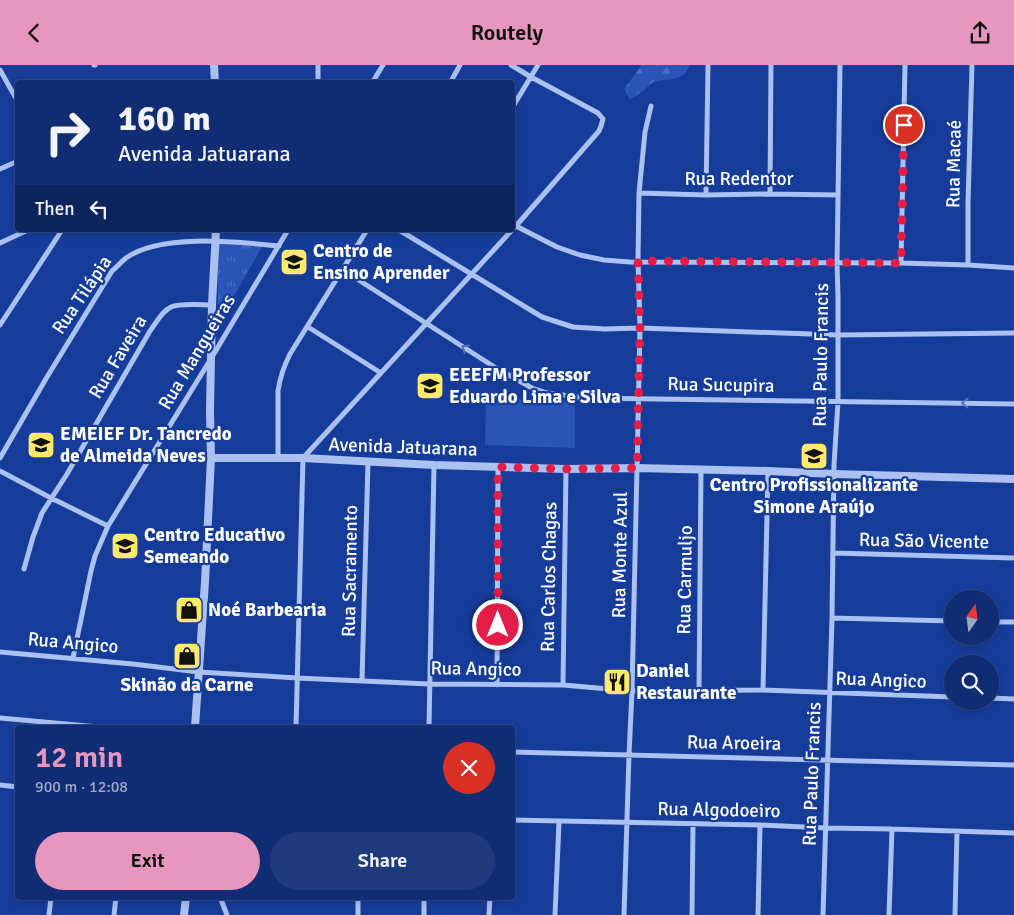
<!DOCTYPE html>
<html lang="en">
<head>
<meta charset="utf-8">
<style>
	:root { --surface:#102d74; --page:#1e397c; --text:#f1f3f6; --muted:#9ca8c5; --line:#304986; --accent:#e797bd }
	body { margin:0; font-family:Signika,sans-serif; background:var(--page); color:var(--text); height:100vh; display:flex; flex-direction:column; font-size:19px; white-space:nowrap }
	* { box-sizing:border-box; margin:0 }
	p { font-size:16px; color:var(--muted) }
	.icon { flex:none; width:28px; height:28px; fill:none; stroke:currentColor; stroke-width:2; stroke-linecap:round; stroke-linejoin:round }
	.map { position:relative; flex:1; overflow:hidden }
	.drawer { position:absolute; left:15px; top:660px; width:500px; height:175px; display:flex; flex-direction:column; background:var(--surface); border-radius:5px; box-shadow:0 2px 8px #0003,0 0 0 1px var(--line) }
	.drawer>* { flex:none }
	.hud { position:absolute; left:15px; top:15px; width:500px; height:152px; border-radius:5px; box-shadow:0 2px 8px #0003,0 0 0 1px var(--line); background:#102d74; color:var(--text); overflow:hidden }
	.needle { width:32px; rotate:14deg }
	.tools { position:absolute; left:944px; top:525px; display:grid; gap:10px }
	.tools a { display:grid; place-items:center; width:55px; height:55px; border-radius:50%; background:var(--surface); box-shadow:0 2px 8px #0003,0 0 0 1px var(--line); font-size:25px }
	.pin { position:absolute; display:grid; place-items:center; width:42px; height:42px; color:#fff; margin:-21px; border:2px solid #fff; border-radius:50%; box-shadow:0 1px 5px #0007 }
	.me { position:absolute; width:55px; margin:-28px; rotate:0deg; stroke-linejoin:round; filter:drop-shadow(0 0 4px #0008) }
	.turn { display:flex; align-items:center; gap:18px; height:105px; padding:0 20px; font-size:22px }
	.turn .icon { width:65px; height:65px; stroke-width:2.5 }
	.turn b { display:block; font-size:35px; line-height:42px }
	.then { display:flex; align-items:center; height:48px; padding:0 20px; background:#0003; gap:10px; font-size:19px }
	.round { display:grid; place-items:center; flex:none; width:52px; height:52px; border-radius:26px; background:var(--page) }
	.overview { display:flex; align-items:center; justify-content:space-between; height:85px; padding:0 20px }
	h1 { font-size:30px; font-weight:600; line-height:38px; color:var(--accent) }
	.cta { display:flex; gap:10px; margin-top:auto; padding:10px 20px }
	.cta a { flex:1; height:58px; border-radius:30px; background:var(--accent); color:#111; font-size:20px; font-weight:600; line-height:58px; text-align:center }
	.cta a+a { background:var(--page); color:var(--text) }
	header { display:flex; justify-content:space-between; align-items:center; height:65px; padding:0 20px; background:var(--accent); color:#111; font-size:22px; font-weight:600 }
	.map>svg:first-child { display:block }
	.forest { fill:url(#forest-firs) }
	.park { fill:url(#park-tufts) }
	.garden { fill:#2a55b7 }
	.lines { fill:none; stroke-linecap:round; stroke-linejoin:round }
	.minor { stroke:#abc1f2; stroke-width:5 }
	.tertiary { stroke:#abc1f2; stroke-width:8 }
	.oneway { stroke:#5271bd }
	.route { stroke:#e11d48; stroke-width:9; stroke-dasharray:0 16.2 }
	.labels { text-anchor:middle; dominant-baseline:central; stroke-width:4.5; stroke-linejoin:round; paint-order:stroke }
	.street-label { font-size:19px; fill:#fff; stroke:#163c9a }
	.poi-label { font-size:19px; font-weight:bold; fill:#fff; stroke:#163c9a; text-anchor:start }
</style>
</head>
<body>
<header><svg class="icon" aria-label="back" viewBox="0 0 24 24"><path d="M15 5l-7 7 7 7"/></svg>Routely<svg class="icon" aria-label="share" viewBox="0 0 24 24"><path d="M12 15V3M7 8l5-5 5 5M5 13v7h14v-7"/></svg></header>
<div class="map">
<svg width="1014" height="850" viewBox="0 0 1014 850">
	<defs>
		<pattern id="forest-firs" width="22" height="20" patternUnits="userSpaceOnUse" patternTransform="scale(1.25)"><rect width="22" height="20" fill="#2a55b7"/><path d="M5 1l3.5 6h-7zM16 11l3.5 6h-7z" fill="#4a6ec2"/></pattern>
		<pattern id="park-tufts" width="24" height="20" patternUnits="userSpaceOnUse" patternTransform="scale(1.25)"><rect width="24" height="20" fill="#2a55b7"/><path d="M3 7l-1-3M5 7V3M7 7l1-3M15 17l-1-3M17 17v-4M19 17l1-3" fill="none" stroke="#4a6ec2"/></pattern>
	</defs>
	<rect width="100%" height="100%" fill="#163c9a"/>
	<path class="forest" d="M642,0H690C681,20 668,11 652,18C649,20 646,23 643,26C639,29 634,32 630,35L624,24Z"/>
	<path class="park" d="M218,179L263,180L218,259Z"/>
	<path class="garden" d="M486,332L575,336V383L485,380Z"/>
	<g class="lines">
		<path class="minor" d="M94,0H95
			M511,0L531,12L598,48L603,54L601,61L599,66L515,162
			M0,5L18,37
			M318,18V0
			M372,18L383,0
			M450,18L460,0
			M512,43L538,0
			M0,104L18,96
			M639,128L706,130L770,129L838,130
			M770,129L771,0
			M706,130L708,0
			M512,159L557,182L580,190L604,195L630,197L901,198L968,200L1014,203
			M399,165L542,252L573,262L605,264L640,263L838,270L1014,268
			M0,178L28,165
			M901,198L905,0
			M968,200V138L972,0
			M343,205L496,303L532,323L547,328L585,333L1014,339
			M0,260L62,165
			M308,262L381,308
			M0,393L47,312L112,206C117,202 121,197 126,193C161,168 238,177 279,181
			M278,393V326C280,312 284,301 290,289L367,165
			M0,406L51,433L108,461
			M833,488L1014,493
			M24,504L33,472L42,448L67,409L150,266C156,258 162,246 171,242C180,238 202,240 212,240
			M832,553L952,556
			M990,557H1014
			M0,587L133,599L199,607L297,613L429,619L563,620L632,626L763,625L952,632
			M73,593L91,506L95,491L108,461L212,292L288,165
			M362,616L368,397
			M497,620L498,402
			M563,620L566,404
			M763,625L768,406
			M699,626L701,405
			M990,633L1014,634
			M0,653L99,662
			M296,662L303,393L512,165
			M429,662L434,400
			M512,687L1014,700
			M0,720L18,722
			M512,755L760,760L825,763L892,764L1014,768
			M220,832L227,850
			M358,832V850
			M49,850L51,832
			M114,850L116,832
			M424,850V832
			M489,850L490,832
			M555,850L559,757
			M624,850L629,690L632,626L637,403L640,263L638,196L639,128L645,67L651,41
			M692,850L693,759
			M758,850L760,760
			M823,850L832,553L834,400L838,337V232L837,198L840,0
			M889,850L892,764
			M955,850L957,766"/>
		<path class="tertiary" d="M214,0L215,18
			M211,393H303L434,400L566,404L637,403L768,406L834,409L1014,414
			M195,662L205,517L211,393L210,346L212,240L216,165
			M184,850L186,832"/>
	</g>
	<defs><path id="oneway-chevron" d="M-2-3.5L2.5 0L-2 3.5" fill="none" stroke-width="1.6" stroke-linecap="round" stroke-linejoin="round" transform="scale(1.25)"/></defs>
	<g class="oneway">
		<use href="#oneway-chevron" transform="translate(465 283) rotate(-148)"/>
		<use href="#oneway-chevron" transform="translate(965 338) rotate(-179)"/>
	</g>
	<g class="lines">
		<path class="route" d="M498,560V402L566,404L637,403L640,263L638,196L901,198L904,60"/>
	</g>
	<defs>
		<symbol id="school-square" viewBox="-11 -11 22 22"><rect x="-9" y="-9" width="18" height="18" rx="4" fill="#ffea6c" stroke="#163c9a"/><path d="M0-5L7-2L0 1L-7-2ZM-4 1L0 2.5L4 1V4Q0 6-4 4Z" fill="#111"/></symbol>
		<symbol id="university-square" viewBox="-11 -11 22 22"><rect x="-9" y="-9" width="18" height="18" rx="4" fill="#ffea6c" stroke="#163c9a"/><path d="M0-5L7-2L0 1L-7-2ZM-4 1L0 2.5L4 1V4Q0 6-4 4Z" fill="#111"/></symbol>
		<symbol id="shop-square" viewBox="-11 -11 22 22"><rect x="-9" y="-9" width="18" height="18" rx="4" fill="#ffea6c" stroke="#163c9a"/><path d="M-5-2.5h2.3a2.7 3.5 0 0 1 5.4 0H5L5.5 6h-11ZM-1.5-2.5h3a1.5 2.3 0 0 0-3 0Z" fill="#111"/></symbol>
		<symbol id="restaurant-square" viewBox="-11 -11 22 22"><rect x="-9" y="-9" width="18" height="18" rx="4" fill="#ffea6c" stroke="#163c9a"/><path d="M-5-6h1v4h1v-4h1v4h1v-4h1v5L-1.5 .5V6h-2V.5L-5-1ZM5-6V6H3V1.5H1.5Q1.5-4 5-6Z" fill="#111"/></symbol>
	</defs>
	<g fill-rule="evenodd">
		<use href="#school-square" x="278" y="181" width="32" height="32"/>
		<use href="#school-square" x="414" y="305" width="32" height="32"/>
		<use href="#school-square" x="25" y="364" width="32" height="32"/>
		<use href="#university-square" x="798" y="375" width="32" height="32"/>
		<use href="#school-square" x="109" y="465" width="32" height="32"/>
		<use href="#shop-square" x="173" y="529" width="32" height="32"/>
		<use href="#shop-square" x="171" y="575" width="32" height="32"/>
		<use href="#restaurant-square" x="601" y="601" width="32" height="32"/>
	</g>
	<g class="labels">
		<g class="street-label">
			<text transform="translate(954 99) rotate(-89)">Rua Macaé</text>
			<text x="739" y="114">Rua Redentor</text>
			<text transform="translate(82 230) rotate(-56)">Rua Tilápia</text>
			<text transform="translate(197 287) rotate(-59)">Rua Mangueiras</text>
			<text transform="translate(821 290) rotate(-89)">Rua Paulo Francis</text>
			<text transform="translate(118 292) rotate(-59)">Rua Faveira</text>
			<text transform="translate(721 320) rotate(1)">Rua Sucupira</text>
			<text transform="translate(403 382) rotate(2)">Avenida Jatuarana</text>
			<text transform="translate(924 476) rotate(1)">Rua São Vicente</text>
			<text transform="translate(620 490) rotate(-89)">Rua Monte Azul</text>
			<text transform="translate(350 506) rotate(-89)">Rua Sacramento</text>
			<text transform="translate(549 512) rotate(-89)">Rua Carlos Chagas</text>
			<text transform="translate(685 515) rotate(-89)">Rua Carmuljo</text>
			<text transform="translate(73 578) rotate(5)">Rua Angico</text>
			<text transform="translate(476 604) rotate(1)">Rua Angico</text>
			<text transform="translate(881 615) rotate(2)">Rua Angico</text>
			<text transform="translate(734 678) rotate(1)">Rua Aroeira</text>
			<text transform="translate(812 709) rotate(-88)">Rua Paulo Francis</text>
			<text transform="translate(719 745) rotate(1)">Rua Algodoeiro</text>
		</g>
		<g class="poi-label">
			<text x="313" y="186">Centro de<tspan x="313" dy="22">Ensino Aprender</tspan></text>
			<text x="449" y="310">EEEFM Professor<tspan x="449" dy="22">Eduardo Lima e Silva</tspan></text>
			<text x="60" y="369">EMEIEF Dr. Tancredo<tspan x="60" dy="22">de Almeida Neves</tspan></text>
			<text x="814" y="420" text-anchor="middle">Centro Profissionalizante<tspan x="814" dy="22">Simone Araújo</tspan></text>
			<text x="144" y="470">Centro Educativo<tspan x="144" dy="22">Semeando</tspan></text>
			<text x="208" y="545">Noé Barbearia</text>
			<text x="636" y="606">Daniel<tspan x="636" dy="22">Restaurante</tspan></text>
			<text x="187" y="620" text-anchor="middle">Skinão da Carne</text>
		</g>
	</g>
</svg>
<div class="tools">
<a><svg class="needle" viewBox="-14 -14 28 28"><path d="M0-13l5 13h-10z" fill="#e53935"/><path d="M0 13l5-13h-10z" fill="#9ca8c5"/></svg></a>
<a><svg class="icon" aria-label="search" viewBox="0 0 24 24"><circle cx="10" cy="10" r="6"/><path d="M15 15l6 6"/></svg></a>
</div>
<div class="pin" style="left:904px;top:60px;background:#d93025"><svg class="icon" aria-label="arrive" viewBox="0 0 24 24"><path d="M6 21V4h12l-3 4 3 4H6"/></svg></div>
<svg class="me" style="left:498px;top:560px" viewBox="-20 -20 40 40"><circle r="17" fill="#e11d48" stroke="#fff" stroke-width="3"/><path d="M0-11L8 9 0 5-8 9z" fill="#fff"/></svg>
<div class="hud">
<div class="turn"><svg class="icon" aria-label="right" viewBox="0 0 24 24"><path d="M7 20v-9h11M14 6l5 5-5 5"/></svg><div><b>160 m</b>Avenida Jatuarana</div></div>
<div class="then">Then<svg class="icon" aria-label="left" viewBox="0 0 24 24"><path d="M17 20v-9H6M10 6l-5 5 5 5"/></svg></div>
</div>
<section class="drawer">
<div class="overview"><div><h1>12 min</h1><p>900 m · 12:08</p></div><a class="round" style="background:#d93025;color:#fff"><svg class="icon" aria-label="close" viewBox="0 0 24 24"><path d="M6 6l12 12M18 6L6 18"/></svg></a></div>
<div class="cta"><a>Exit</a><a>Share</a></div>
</section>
</div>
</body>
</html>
